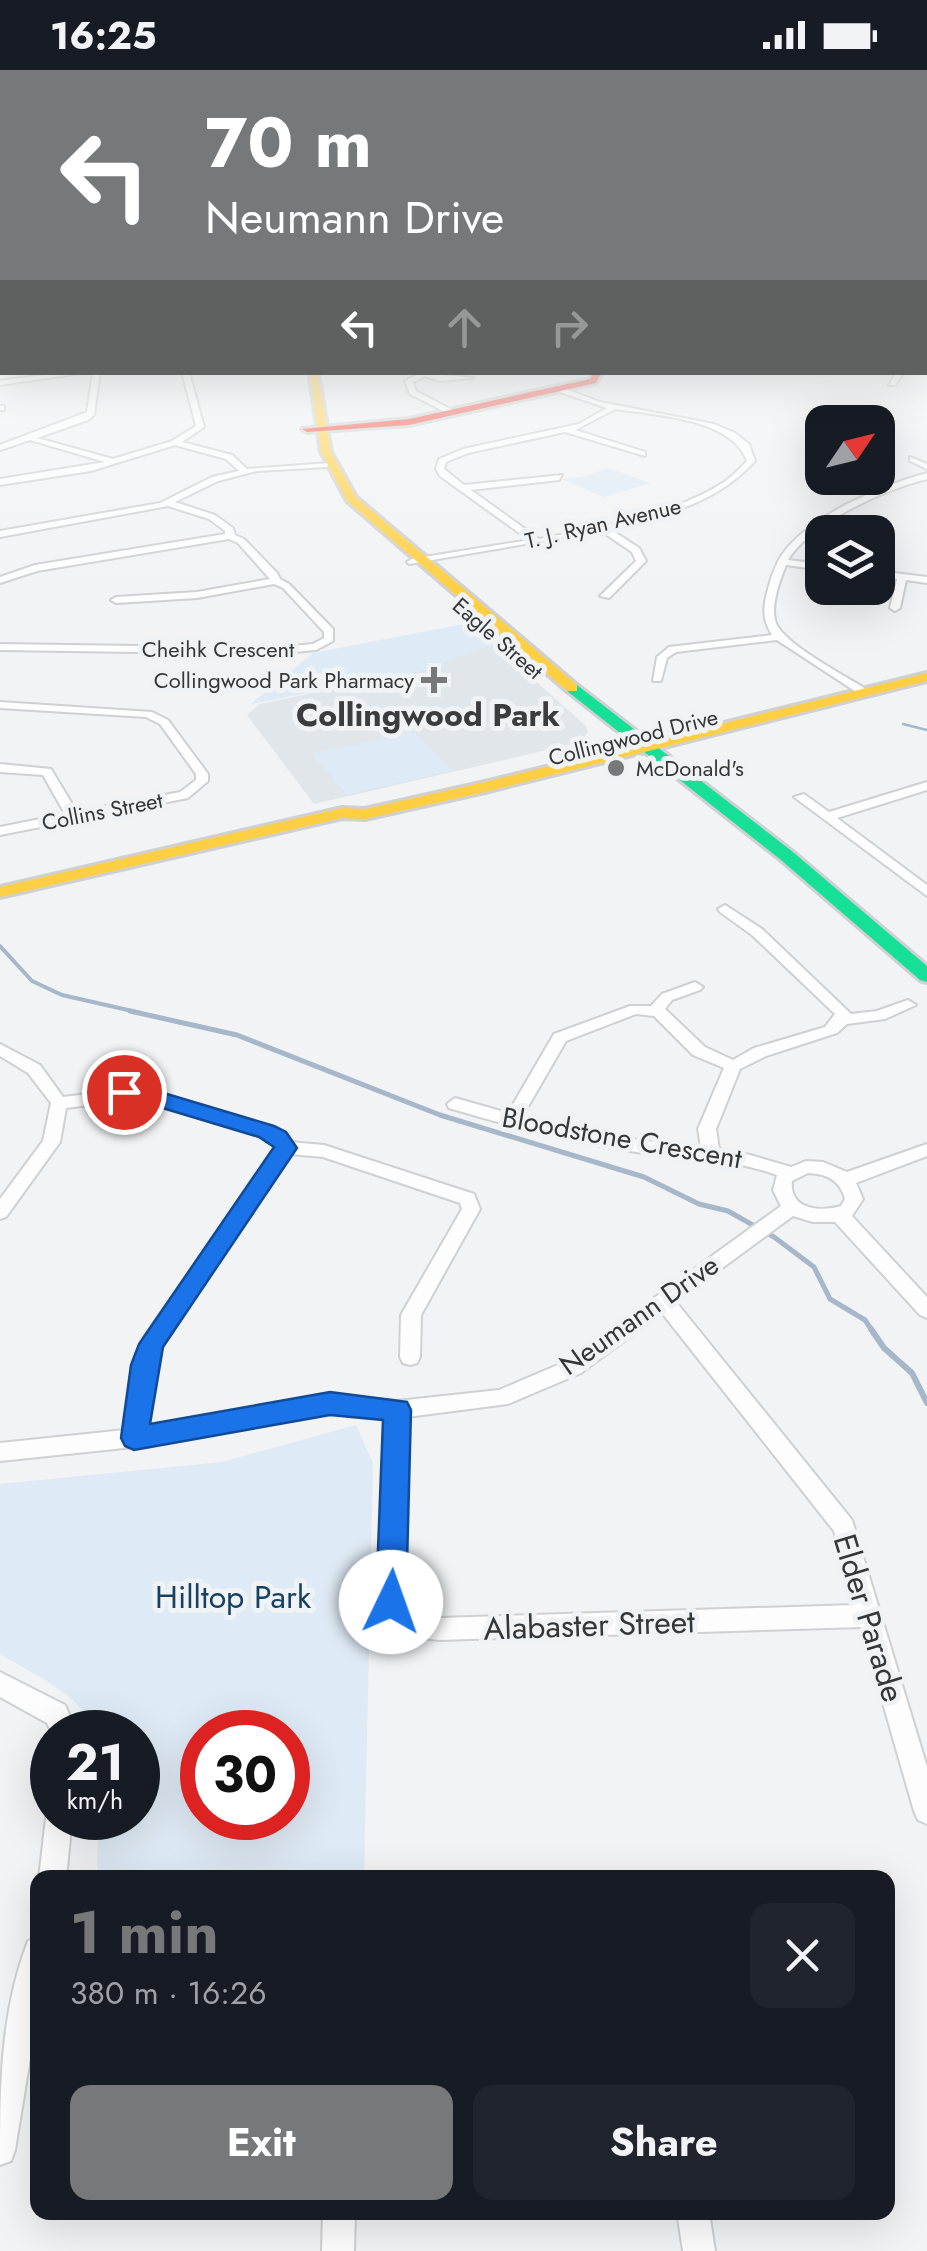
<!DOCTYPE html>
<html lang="en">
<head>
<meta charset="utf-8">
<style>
	:root { --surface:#171b24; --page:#20242c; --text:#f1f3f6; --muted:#9ea1a6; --accent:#777879 }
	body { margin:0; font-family:Jost,sans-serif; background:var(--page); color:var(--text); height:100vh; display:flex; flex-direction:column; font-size:38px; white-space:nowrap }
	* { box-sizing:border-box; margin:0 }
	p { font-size:32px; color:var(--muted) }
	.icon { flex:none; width:55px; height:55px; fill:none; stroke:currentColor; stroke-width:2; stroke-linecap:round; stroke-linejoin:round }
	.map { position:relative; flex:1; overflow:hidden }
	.details { position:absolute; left:30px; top:1800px; width:865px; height:350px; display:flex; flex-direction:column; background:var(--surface); border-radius:20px; box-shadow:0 10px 40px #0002 }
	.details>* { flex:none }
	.banner { position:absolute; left:0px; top:0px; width:928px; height:305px; box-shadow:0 10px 40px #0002; background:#777879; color:#fff; overflow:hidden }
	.needle { width:65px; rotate:55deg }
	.fabs { position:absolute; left:805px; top:335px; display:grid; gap:20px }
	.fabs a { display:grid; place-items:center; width:90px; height:90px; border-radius:20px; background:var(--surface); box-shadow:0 10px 40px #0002; font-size:50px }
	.speed { position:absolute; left:30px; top:1640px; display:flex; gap:20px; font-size:50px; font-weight:700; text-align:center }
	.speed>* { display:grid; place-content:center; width:130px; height:130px; border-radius:50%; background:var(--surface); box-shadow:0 10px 40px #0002; line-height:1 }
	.speed small { font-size:25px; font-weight:400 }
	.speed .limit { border:15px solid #d22; background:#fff; color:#111 }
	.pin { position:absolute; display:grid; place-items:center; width:85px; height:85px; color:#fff; margin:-42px; border:5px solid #fff; border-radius:50%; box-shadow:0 2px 10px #0007 }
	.me { position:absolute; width:110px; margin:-55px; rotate:3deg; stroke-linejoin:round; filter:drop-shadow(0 0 8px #0008) }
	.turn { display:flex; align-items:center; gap:35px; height:210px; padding:0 40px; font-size:45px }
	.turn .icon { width:130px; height:130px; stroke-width:2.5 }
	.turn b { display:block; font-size:70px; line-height:85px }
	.lanes { display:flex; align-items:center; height:95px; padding:0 40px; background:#0003; justify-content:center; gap:50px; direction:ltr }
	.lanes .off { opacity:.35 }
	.round { display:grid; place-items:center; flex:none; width:105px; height:105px; border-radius:20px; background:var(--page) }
	.summary { display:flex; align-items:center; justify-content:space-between; height:170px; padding:0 40px }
	h1 { font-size:60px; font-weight:700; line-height:75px; color:var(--accent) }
	.primary-button { display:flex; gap:20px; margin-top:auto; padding:20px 40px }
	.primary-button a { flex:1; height:115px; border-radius:20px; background:var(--accent); color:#fff; font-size:40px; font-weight:700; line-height:115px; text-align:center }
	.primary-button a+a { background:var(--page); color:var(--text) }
	.status { display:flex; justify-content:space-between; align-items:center; height:70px; padding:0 50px; background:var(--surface); direction:ltr }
	.status svg { height:28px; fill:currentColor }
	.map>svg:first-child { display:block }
	.built { fill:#e1e6eb }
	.green { fill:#deeaf5; fill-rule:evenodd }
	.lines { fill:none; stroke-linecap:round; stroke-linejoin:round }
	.stream-far3 { stroke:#a5b7c9; stroke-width:2.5 }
	.stream-far2 { stroke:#a5b7c9; stroke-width:4 }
	.stream-far1 { stroke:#a5b7c9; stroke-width:5 }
	.stream { stroke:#a5b7c9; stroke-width:6 }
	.street-casing { stroke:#cfd0d1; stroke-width:4 }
	.fast-casing { stroke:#cfd0d1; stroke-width:6 }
	.slow-casing { stroke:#cfd0d1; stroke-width:6 }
	.jam-casing { stroke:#cfd0d1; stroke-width:6 }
	.street { fill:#fdfdfd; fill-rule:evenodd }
	.fast { fill:#16e098; fill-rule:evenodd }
	.slow { fill:#ffcf43; fill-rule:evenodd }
	.jam { fill:#f24e42; fill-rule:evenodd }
	.route { fill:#1a73e8; stroke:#114b97; stroke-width:2.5 }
	.poi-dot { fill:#777879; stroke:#f0f3f5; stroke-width:4 }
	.labels { text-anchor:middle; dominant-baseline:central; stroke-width:10; stroke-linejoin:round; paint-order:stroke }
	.far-street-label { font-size:22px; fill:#353637; stroke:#f0f3f5 }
	.far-poi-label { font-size:22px; fill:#353637; stroke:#f0f3f5; text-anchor:end }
	.street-label { font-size:28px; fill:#353637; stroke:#f0f3f5 }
	.far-district-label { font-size:32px; font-weight:bold; fill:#3a3c3f; stroke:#f0f3f5 }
	.near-park-label { font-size:32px; fill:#174063; stroke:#f0f3f5 }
	.near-street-label { font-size:32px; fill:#353637; stroke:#f0f3f5 }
</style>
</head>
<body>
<div class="status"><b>16:25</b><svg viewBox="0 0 49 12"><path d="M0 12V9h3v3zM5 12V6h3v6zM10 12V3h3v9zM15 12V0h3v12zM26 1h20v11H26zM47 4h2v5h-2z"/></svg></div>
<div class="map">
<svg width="927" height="2181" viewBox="0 0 927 2181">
	<rect width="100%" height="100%" fill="#f1f3f4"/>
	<path class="built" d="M494,574L586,656L588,661L584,668L569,675L314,734L247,645L260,634L443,596L440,594L450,588Z"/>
	<path class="green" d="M607,398H608L651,413L604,427L562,409L587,406Z
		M469,553L494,574L441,593L446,596L251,634L313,583Z
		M414,662L452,700L347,725L312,684Z
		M356,1355L373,1393L364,1804C277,1796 191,1808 103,1807L97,1797L99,1748H138V1662H96C79,1622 35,1606 0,1584V1414L222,1392ZM202,1662H288V1748H202Z"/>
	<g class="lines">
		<path class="stream-far3" d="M903,654L927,660"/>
		<path class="stream-far2" d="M0,876L32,911L62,925L141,943"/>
		<path class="stream-far1" d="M130,941L237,965L440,1045L644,1107L699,1134L728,1141L774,1167L814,1197L830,1229L865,1250L873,1262"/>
		<path class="stream" d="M871,1259L884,1278L912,1303L927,1333"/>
		<defs>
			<path id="street" d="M925,218H927V220L925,221Z
				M925,261L927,262V266L925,265Z
				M0,281H2V285L0,286Z
				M65,302H88L0,315V311Z
				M93,302H100L94,345L88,350L37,368L113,389L172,371L196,356L182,302H189L204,357L182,372L232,385L247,399L330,393L327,397L257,401L218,411L175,432L215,445L233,458L235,465L244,469L277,503L280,509L289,514L333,559V571L316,580L272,584L0,580V574L272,578L313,574L324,568V562L283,518L274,514L197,528L116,533L111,530L116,527L197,522L270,509L238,473L229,469L37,501L0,513V507L35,495L225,464V461L209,449L168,436L0,467V461L160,433L212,407L239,401L226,389L175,375L91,401L0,415V409L105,392L30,370L0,380V375L87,342Z
				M415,302L473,308L440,311L425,306L413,312L416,321L454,341L451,345L410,324L405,311L418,304Z
				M897,302H904L895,315H889Z
				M563,318L600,332L714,354L735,363L749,374L755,391C716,434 665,445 610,459L639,478L646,491L609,528L600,526L636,491L632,482L601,461L409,494L407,492L412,489L529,470L440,406L436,399L439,389L463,379L579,354L607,338L560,322ZM615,339C654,345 732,348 747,391C740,398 732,407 724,412C674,445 596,458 539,469L471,420L559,410L562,405L464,415L444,399L446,392L468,383L565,362L645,386V382L575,360Z
				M0,336H4V340H0Z
				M910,387L927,394V399L910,391Z
				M927,403V409C886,419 811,452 788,490L822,494V500L786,495C780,511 771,533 775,550C779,572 848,607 869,621V625H861L777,570L676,582L667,588L661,611H653L657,587L669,577L772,565C762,549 763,537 768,519C772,504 777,489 788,477C819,442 883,415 927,403Z
				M878,501L927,507V513L906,510L900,538L895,541L890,538L897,509L878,507Z
				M0,632L152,642L168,650L208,704V711L188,728L0,765V757L65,744L43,705L0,702V694L51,699L77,742L180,722L196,710V704L160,654L146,647L0,638Z
				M927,712V720L837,748L927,815V826L794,727L804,724L829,742Z
				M725,835L762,859L851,944L877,941L908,930L916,935L885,949L847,954L837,963L766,986L740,999L716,1059L719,1079L750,1085L791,1097L806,1091L823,1092L847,1102L927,1074V1086L856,1113L863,1129L852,1146L927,1227V1248L920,1245L835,1152H813L793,1146L676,1232L852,1450L927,1697V1754L918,1750L914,1741L861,1557L440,1570C410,1568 391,1560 379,1532L386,1348L330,1343L134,1377L0,1391V1373L125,1360L134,1295L144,1267L276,1078L272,1071L261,1066L137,1029L66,1038L60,1072L6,1147L0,1149V1129L43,1071L51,1033L28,1003L0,986V974L40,995L63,1027L137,1018L273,1058L284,1063L290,1072L324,1075L474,1124L480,1139L421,1245L420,1287L417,1293L410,1295L403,1293L400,1287L401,1245L462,1139L460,1133L323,1087L290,1084L160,1275L154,1295L146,1357L330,1325L397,1331L499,1320L567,1291L781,1136L773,1120L777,1105C730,1088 679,1089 630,1081C568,1071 509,1056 449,1038L447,1034L455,1028L508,1043L554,964L630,936H651L662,924L695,912L703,917L700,920L672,930L665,939L705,977L733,990L754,978L825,957L835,944L752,865L720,842L718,839ZM636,944L654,946L693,985L724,998L698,1059L701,1077L629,1069L522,1047L566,971ZM808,1103C827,1104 840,1110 845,1129L841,1136C820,1142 789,1140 792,1111ZM662,1243L834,1461L855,1535L440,1548L417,1545L403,1532L407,1347L508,1334L581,1303Z
				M0,1602L65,1635L77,1662L52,1663L47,1653L0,1627Z
				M52,1738V1748H72L66,1808H39L46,1748Z
				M38,1867V1940L15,2080L11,2091L0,2095C0,2019 0,1943 28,1871Z
				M323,2142H355L354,2181H322Z
				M677,2142H709L715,2181H683Z"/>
			<path id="fast" d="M567,615H577L793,782L927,896V912L920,910L781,790L567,621Z"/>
			<path id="slow" d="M925,247H927V251H925Z
				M309,302H318L331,382L356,427L577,615V621H567L347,431L321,382Z
				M927,603V611L485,722L365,749L342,748L0,827V817L342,738L365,739L485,712Z"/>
			<path id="jam" d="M593,302H602L596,313L409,355L307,362L302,359L409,349L590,309Z"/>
		</defs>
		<use href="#street" class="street-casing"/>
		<use href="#fast" class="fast-casing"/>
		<use href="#slow" class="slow-casing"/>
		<use href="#jam" class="jam-casing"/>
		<use href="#street" class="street"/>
		<use href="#fast" class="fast"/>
		<use href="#slow" class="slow"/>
		<use href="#jam" class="jam"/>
	</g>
	<linearGradient id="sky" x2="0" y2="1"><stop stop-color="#8db5dc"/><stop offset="0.42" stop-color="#f9fafa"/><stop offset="1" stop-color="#f9fafa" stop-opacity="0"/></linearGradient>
	<rect width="927" height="523" fill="url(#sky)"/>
	<path class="route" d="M124,1015H137L274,1056L286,1062L297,1078L163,1277L150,1354L330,1322L407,1332L411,1340L406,1532L402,1542L391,1546L381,1542L376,1532L383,1350L330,1345L134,1380L125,1376L121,1368L131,1295L139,1274L274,1077L259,1067L136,1030L116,1027L113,1022Z"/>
	<g class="poi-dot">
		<path d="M429 595h10v10h10v10h-10v10h-10v-10h-10v-10h10z"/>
		<circle cx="616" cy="698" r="10"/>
	</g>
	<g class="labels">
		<g class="far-street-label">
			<text transform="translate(603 453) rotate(-13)">T. J. Ryan Avenue</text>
			<text transform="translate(498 568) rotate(41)">Eagle Street</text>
			<text x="218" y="579">Cheihk Crescent</text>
			<text transform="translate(633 667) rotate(-14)">Collingwood Drive</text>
			<text transform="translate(102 741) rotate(-11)">Collins Street</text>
		</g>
		<g class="far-poi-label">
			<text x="414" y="610">Collingwood Park Pharmacy</text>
			<text x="636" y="698" text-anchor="start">McDonald's</text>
		</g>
		<g class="street-label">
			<text transform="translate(622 1068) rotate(10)">Bloodstone Crescent</text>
			<text transform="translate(639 1245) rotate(-35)">Neumann Drive</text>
		</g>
		<g class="far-district-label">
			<text x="428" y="645">Collingwood Park</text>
		</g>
		<g class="near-park-label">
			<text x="233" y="1527">Hilltop Park</text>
		</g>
		<g class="near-street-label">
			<text transform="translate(869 1548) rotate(73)">Elder Parade</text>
			<text transform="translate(589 1555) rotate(-2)">Alabaster Street</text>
		</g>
	</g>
</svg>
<div class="fabs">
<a><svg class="needle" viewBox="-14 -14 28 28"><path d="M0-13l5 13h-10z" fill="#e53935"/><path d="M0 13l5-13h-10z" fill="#9ea1a6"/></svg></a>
<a><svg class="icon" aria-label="layers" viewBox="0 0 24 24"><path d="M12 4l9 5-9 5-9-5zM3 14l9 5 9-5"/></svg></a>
</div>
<div class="speed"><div>21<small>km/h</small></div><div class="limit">30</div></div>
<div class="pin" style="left:124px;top:1022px;background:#d93025"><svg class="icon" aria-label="arrive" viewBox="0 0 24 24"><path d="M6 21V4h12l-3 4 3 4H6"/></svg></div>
<svg class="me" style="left:391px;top:1532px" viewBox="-20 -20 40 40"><circle r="19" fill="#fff"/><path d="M0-13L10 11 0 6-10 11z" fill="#1a73e8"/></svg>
<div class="banner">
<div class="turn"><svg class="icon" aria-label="left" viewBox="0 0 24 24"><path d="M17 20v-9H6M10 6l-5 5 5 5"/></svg><div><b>70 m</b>Neumann Drive</div></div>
<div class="lanes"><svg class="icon" aria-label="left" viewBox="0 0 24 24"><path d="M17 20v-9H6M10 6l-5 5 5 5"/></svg><svg class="icon off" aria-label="ahead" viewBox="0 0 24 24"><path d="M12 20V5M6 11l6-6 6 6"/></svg><svg class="icon off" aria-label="right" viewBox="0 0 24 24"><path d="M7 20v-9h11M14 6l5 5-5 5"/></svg></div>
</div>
<section class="details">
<div class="summary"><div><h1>1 min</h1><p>380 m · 16:26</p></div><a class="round"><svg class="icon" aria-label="close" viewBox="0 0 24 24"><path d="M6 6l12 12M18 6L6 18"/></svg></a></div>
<div class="primary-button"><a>Exit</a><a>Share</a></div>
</section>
</div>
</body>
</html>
